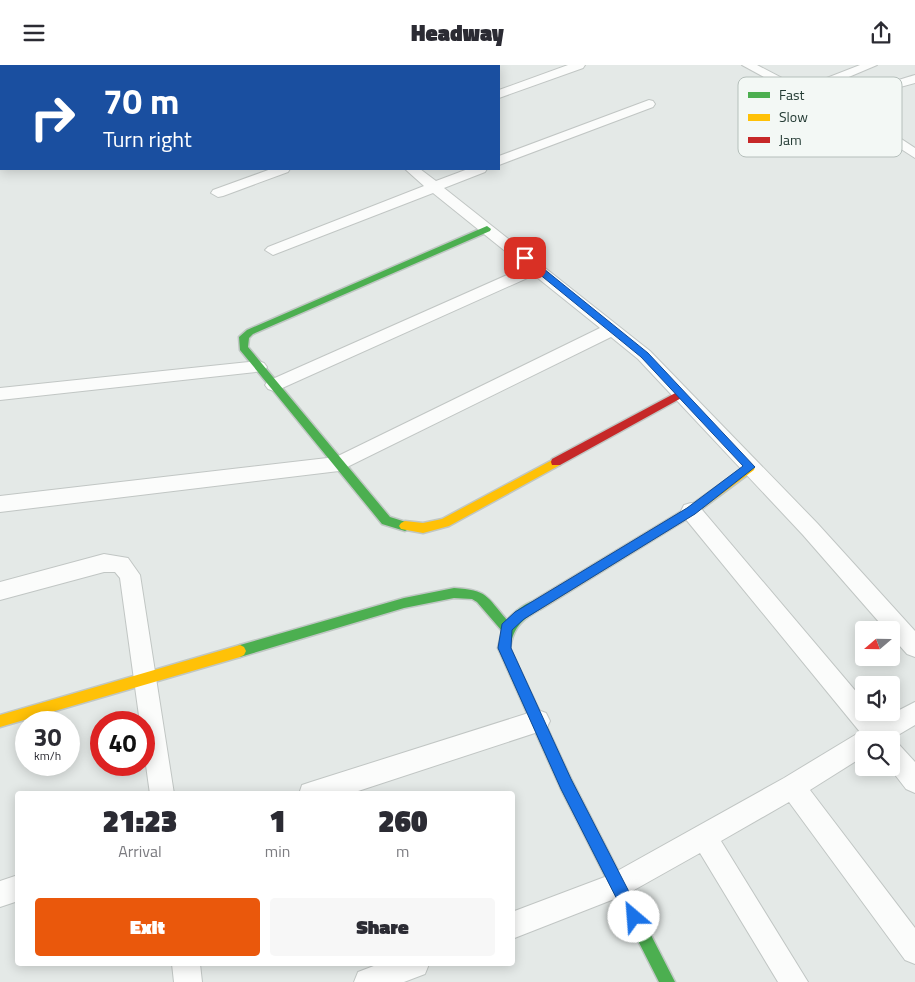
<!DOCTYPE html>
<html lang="en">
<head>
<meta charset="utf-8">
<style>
	:root { --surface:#fff; --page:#f7f7f7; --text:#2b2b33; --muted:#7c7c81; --accent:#ea580c }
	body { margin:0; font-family:"Titillium Web",sans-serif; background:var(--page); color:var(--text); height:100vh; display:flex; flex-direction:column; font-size:19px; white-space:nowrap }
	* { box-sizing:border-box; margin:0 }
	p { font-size:16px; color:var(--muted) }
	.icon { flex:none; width:28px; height:28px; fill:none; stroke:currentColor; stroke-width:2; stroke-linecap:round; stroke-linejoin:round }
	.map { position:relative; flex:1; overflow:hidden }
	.panel { position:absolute; left:15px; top:726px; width:500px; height:175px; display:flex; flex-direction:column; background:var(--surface); border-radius:5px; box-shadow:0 2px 12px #0003 }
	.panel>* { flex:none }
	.top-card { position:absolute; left:0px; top:0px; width:500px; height:105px; box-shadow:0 2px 12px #0003; background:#1a4fa0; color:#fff; overflow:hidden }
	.needle { width:32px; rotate:250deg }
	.controls { position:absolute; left:855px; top:556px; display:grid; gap:10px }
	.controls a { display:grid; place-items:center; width:45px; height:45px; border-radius:5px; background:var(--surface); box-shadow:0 2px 12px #0003; font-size:25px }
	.speed { position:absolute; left:15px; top:646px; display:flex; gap:10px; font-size:25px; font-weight:700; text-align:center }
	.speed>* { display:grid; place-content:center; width:65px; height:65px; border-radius:50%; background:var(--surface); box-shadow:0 2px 12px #0003; line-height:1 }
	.speed small { font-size:12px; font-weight:400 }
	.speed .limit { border:8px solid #d22; background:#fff; color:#111 }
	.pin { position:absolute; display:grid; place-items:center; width:42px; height:42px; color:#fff; margin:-21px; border-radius:10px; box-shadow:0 2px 8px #0006 }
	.me { position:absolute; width:55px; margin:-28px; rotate:333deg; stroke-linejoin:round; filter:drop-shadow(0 0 4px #0008) }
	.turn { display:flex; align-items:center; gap:18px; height:105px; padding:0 20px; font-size:22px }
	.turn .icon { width:65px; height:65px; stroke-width:2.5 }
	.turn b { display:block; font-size:35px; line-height:42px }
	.eta { display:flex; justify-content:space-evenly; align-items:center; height:85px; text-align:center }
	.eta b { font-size:30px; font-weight:800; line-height:35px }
	.cta { display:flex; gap:10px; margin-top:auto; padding:10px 20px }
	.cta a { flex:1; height:58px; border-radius:5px; background:var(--accent); color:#fff; font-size:20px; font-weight:800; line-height:58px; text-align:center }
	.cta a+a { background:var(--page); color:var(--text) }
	header { display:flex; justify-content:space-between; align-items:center; height:65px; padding:0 20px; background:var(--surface); font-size:22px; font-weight:800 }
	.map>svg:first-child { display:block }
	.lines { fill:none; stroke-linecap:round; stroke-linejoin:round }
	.street-casing { stroke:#c1c6c4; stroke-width:2 }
	.fast-casing { stroke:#c0c7c4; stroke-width:3 }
	.slow-casing { stroke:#c0c7c4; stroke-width:3 }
	.jam-casing { stroke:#c0c7c4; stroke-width:3 }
	.street { fill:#fbfcfb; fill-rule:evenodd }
	.fast { fill:#4caf50; fill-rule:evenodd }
	.slow { fill:#ffc107; fill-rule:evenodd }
	.jam { fill:#c62828; fill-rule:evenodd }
	.route { fill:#1a73e8; stroke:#114b97 }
	.key { fill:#f3f8f5; stroke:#b5bfbb; stroke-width:1 }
	.key-label { font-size:14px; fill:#243b34 }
</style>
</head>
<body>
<header><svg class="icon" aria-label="menu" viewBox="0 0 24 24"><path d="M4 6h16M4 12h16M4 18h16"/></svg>Headway<svg class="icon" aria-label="share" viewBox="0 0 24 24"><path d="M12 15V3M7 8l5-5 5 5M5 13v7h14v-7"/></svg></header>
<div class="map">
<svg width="915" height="917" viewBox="0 0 915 917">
	<rect width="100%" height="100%" fill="#e4e9e7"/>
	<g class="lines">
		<defs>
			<path id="street" d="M568,0H585L583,3L499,33V25Z
				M742,0H757L801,23L860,0H877L811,28C833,40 890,17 915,10V18L845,37L915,83V93L830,38H811Z
				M649,35L653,36L655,39L653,42L499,100V91Z
				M271,104H290L288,107L223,131L218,132L211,128L213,125Z
				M405,104H420L436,116L468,104H487L485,107L444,123L650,286L817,458L915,566V592L907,589L891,571V565H886L803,470L638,294L611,272L339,406L0,447V431L336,392L600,263L534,210L280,324L274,326L268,324L265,320L268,316L525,202L433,128L278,188L273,190L265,185L268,182L424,121Z
				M258,296L264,298L267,302L264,306L0,335V323Z
				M691,438L698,440L864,636V648H874L880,655L915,637V660L893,673L915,697V728L906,724L889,702H891V675H864V691L810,725L915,863V899L905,895L789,737L721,776L808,917H778L700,788L627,829L512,874V847L610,810L784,713L860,667L684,452L681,446L684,440Z
				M104,489L128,493L140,510L174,729H150L144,686V658H140L120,513L115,507H104L0,535V517Z
				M538,645L546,648L550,656L546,664L538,667L349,729H299L302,720L311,717Z
				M18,810V836L0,842V816Z
				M172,899H200L202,917H174Z
				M379,899H429L425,909L404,917H354L358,907Z"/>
			<path id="fast" d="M487,161L491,164L490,166L253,269L249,273L248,282L390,452L409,458L411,461L409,464L405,466L382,459L240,285L239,272L247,265Z
				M454,523C488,525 486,531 507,555C514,547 531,533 541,536L543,540C541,545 538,545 534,548C519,557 513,565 510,583L571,714L675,917H659L561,724L498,583L502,566L477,537L472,534L454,533L404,543L240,592L236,590L234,586L236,582L240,580L404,533Z"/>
			<path id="slow" d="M556,393L561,397L560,400L449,461L423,468L401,464L399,461L401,458L405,456L423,458L442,454Z
				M750,398L755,402L754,405L695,449L541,544L537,545L533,544L531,540L533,536L687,443Z
				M240,580L244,582L246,586L244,590L240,592L0,662V650Z"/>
			<path id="jam" d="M681,325L686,329L685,331L560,400H552L551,397L552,394Z"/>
		</defs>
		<use href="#street" class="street-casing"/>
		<use href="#fast" class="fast-casing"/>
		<use href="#slow" class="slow-casing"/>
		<use href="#jam" class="jam-casing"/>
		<use href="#street" class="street"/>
		<use href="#fast" class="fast"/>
		<use href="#slow" class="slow"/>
		<use href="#jam" class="jam"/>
	</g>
	<path class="route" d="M522,191H528L648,288L755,402L695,449L524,554L512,565L511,583L571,714L642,852L640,858L634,860L629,858L561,724L498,583L502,559L515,547L687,443L743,401L641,292L522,195Z"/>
	<rect x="738" y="12" width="164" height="80" rx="8" class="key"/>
	<rect x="748" y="27" width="22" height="6" fill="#4caf50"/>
	<rect x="748" y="49" width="22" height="7" fill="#ffc107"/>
	<rect x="748" y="72" width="22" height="6" fill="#c62828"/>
	<g class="key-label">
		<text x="779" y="35">Fast</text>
		<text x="779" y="57">Slow</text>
		<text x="779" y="80">Jam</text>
	</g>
</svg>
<div class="controls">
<a><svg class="needle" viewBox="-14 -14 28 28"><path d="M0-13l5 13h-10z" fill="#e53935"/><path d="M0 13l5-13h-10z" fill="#7c7c81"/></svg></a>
<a><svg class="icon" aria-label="sound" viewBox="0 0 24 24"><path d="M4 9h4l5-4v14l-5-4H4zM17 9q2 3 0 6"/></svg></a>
<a><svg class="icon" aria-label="search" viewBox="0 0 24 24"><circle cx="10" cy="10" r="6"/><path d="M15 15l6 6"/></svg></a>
</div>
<div class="speed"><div>30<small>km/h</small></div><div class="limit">40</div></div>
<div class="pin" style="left:525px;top:193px;background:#d93025"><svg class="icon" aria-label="arrive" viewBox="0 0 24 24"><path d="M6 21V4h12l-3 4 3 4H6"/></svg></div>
<svg class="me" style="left:634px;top:852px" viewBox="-20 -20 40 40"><circle r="19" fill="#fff"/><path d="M0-13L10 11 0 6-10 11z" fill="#1a73e8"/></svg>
<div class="top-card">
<div class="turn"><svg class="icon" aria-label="right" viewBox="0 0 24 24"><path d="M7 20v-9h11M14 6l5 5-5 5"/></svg><div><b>70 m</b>Turn right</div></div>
</div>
<section class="panel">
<div class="eta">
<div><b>21:23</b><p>Arrival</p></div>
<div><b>1</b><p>min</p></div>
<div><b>260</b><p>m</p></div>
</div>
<div class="cta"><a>Exit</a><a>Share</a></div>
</section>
</div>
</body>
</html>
